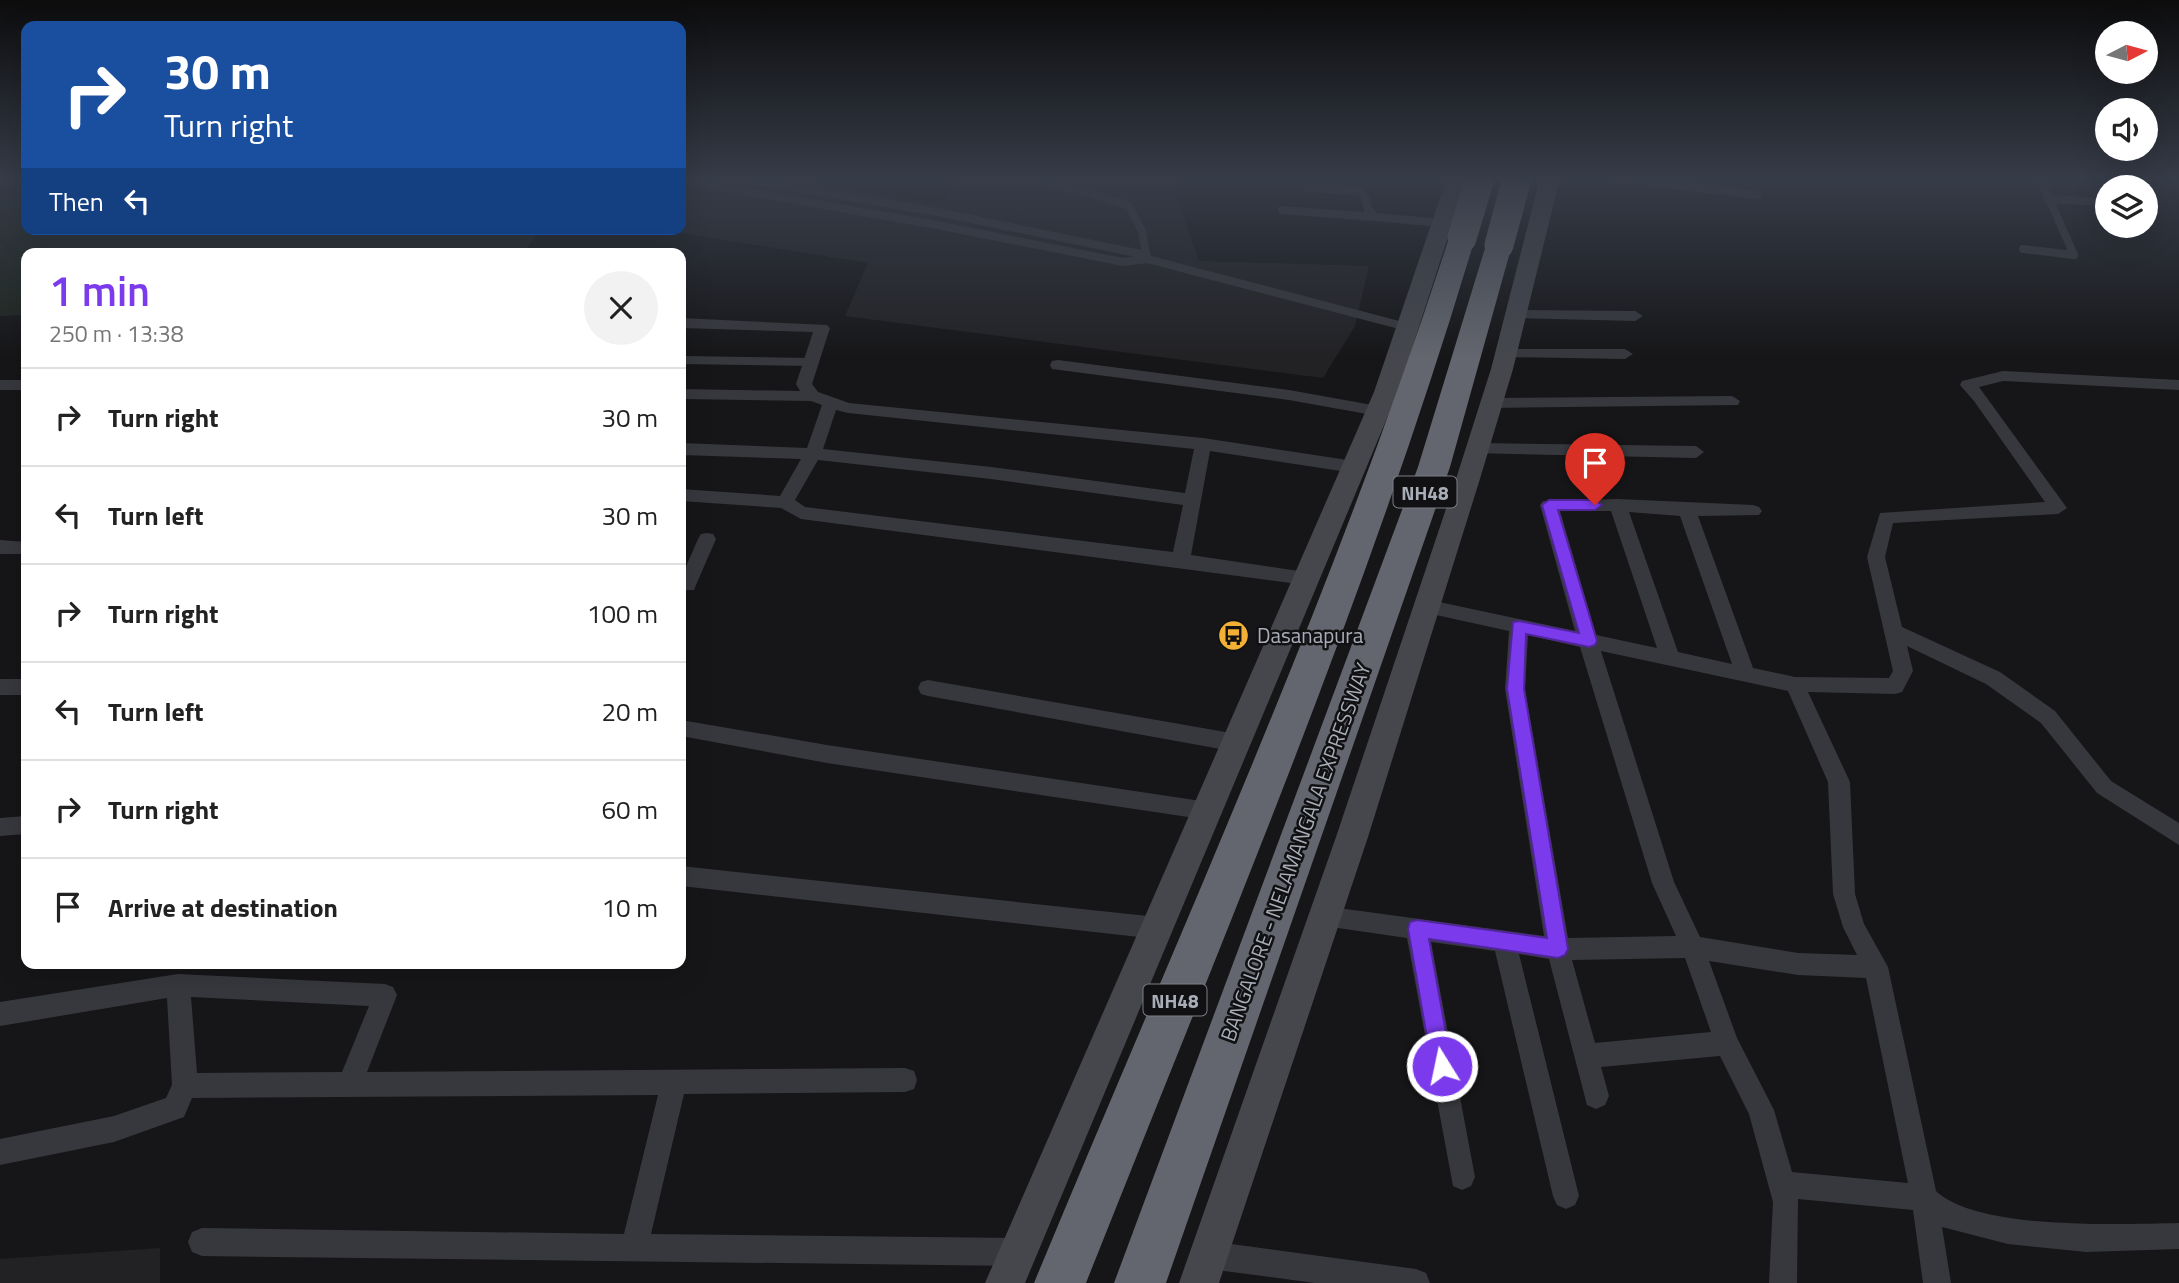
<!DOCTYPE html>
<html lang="en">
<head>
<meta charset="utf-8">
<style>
	:root { --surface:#fff; --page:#f2f2f2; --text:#222; --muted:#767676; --line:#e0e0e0; --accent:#7c3aed }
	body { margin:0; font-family:"Titillium Web",sans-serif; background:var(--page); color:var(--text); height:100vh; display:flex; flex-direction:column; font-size:26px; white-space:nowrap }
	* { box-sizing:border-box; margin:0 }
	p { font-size:23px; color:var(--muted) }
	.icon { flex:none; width:38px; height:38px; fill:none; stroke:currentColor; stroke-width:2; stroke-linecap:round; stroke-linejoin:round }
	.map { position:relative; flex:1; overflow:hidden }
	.details { position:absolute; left:21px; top:248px; width:665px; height:721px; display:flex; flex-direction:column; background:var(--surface); border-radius:14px; box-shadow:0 7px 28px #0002 }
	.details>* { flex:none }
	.hud { position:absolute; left:21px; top:21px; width:665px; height:214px; border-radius:14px; box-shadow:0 7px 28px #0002; background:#1a4fa0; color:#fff; overflow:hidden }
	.needle { width:46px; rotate:84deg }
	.controls { position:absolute; left:2095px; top:21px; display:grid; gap:14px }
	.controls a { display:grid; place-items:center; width:63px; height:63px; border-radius:50%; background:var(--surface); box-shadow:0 7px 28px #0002; font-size:35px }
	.pin { position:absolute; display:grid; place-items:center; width:60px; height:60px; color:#fff; margin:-72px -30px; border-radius:50% 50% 50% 0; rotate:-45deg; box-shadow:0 0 7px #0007 }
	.pin .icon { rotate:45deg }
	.me { position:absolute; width:77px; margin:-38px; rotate:350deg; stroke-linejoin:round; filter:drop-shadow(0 0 5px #0008) }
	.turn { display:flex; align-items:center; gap:24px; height:147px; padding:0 28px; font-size:32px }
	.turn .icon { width:91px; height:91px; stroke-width:2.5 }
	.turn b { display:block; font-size:49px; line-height:60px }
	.then { display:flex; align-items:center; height:66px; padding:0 28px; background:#0003; gap:14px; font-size:26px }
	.round { display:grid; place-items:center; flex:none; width:74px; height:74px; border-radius:37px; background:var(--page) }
	.head { display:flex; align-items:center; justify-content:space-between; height:119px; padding:0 28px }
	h1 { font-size:42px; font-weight:600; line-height:52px; color:var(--accent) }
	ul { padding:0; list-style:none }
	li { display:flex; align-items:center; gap:21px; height:98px; padding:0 28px; border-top:2px solid var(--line) }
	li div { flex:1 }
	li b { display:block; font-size:26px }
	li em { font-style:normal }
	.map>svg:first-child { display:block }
	.built { fill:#222225 }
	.green { fill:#1e261f }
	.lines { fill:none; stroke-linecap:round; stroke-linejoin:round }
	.lane { stroke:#37383d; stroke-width:8 }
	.street { fill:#37383d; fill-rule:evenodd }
	.secondary { fill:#45474d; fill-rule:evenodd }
	.highway { fill:#63666e; fill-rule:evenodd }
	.highway-bridge { stroke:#63666e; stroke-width:29 }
	.route { fill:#7c3aed; stroke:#51269a; stroke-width:2 }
	.labels { text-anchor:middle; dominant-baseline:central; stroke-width:5; stroke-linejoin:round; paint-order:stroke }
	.shield { fill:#111113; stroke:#7b7e86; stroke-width:2 }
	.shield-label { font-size:19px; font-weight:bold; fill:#a8adb8 }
	.poi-label { font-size:21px; fill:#a8adb8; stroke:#111113; text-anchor:start }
	.street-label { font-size:21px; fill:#a8adb8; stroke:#111113 }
</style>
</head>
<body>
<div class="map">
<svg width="2179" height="1283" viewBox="0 0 2179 1283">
	<rect width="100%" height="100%" fill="#161618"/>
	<path class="built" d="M681,178H783L940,204L962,178H1170L1199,261L1369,266L1355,326L1323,378L845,316L868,263L657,229H681Z
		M160,1248V1283H0V1259Z"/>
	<path class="green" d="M0,178H26V229H542L522,254H26V315L0,316Z"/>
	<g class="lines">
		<path class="lane" d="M740,178L942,213L1146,255
			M1023,178L1090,193L1129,206L1142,231L1147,259
			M1616,178L1758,195
			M2040,178L2074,255
			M681,180L937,225L1123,262L1147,259L1407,327
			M1308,188L1359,191L1364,194L1368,209L1375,217L1442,223
			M2048,199L2107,202
			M1282,210L1375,217
			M2023,249L2074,255
			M681,360L811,362"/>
		<path class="street" d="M1515,310L1635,311L1643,316L1635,321L1510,318L1507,315L1510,312Z
			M681,318L827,325L830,328L812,384L818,392L849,403L1203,438L1354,461L1362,467L1354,473L1210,451L1191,555L1313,573L1315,578L1313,583L1306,585L801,519L781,508L681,501V489L780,496L801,459L681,455V443L807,448L822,405L811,401L681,399V389L800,391L796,384L813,332L681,328ZM836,410L848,413L1194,449L1185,493L991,467L823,449ZM818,460L991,479L1183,505L1173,552L805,507L795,500Z
			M1506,349H1625L1633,354L1625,359L1501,357L1498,354L1501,351Z
			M1058,360L1289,390L1378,406L1386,411L1378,416L1289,400L1052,369L1050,365L1052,361Z
			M2003,371L2179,380V390L2003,381L1979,387L2067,508L2058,514L1893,523L1885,557L1902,627L2000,672L2055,711L2111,781L2179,823V845L2097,793L2041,723L1986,684L1907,646L1913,671L1902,692L1895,694L1808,692L1850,782L1855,894L1864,924L1888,967L1936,1191C1979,1231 2120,1224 2179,1223V1249L2086,1252L2008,1244L1942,1227L1951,1283H1923L1913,1210L1798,1199L1797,1283H1769L1773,1202L1749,1114L1720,1056L1601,1067L1609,1096L1605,1105L1596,1109L1587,1105L1549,959L1519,954L1579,1196L1575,1205L1566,1209L1557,1205L1553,1196L1495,951L1431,942L1475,1177L1471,1186L1462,1190L1453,1186L1407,938L1324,926L1316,923L1313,916L1316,909L1324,906L1544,936L1505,689L1509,631L1418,611L1416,606L1418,601L1425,599L1575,631L1540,505L1543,501L1618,499L1753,505L1759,507L1762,511L1759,515L1698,516L1753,668L1795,677L1889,678L1893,671L1867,557L1880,513L2045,502L1974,401L1960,385L1962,381ZM1560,511H1611L1657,648L1596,635ZM1629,512L1680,516L1732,664L1678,652ZM1528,635L1580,647L1652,883L1676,936L1568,938L1525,689ZM1601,651L1788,691L1828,782L1833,894L1843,927L1857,955L1798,953L1700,937L1674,882ZM1685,958L1711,1032L1595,1043L1572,960ZM1709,961L1798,975L1866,978L1908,1183L1792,1172L1774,1110L1737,1038Z
			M0,380H26V390H0Z
			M1732,396L1740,401L1738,405L1491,408L1483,403L1491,398Z
			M1477,443L1696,446L1704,452L1696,458L1471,453L1469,449L1471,445Z
			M707,533L713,534L716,539L696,585L694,590H681V578L698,539L701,534Z
			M0,540L26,542V554H0Z
			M0,679H26V695H0Z
			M928,680L1237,734L1244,737L1247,743L1244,749L1237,752L928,696L921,694L918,688L921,682Z
			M681,720L827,745L1208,802L1216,804L1219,811L1216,818L1208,820L827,763L681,736Z
			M26,816V834L0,836V818Z
			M681,866L1157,917L1165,920L1168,928L1165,936L1157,939L681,886Z
			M178,974L385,984L393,987L397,995L367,1072L905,1068L914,1071L917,1080L914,1089L905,1092L684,1094L651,1234L1018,1238L1028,1242L1032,1252L1028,1262L1018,1266L202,1256L192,1252L188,1242L192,1232L202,1228L624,1234L658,1095L192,1098L184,1117L114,1142L0,1165V1139L114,1116L166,1098L172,1085L167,998L0,1026V1002ZM191,997L369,1006L342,1072L197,1073Z
			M1209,1241L1416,1269L1426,1273L1430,1283H1315L1209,1269L1199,1265L1195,1255L1199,1245Z"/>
		<path class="secondary" d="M1447,178H1467L1398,392L1025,1283H985L1374,392Z
			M1540,178H1560L1513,369L1479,482L1368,837L1219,1283H1179L1336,837L1455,482L1491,369Z"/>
		<path class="highway" d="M1462,230L1471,232L1475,238C1369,595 1223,937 1086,1283H1034C1177,937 1334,595 1449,238L1453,232Z
			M1499,237L1509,239L1512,245L1450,467L1166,1283H1114L1418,467L1486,245L1489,239Z"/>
		<path class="highway-bridge" d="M1462,238L1480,178
			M1499,245L1517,178"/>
	</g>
	<linearGradient id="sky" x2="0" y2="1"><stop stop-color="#0c0c0d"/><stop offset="0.5" stop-color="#363c48"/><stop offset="1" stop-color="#363c48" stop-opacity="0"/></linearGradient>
	<rect width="2179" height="358" fill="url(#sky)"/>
	<path class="route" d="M1549,500H1595L1602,505L1595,510H1558L1597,641L1595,645L1589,647L1526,634L1524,689L1568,949L1565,955L1558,958L1429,939L1452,1066L1449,1074L1442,1077L1435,1074L1432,1066L1408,929L1410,922L1417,920L1547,938L1507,689L1513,622L1519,621L1579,633L1542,505Z"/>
	<defs>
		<symbol id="bus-disc" viewBox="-11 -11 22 22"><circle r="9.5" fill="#f2b134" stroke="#111113"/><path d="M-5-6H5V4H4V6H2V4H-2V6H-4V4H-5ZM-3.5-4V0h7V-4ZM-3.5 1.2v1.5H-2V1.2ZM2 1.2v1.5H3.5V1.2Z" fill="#111"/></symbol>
	</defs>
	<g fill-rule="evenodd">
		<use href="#bus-disc" x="1216" y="618" width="35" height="35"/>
	</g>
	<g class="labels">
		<g class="shield">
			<rect x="1393.5" y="476.5" width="63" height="31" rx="5"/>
			<rect x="1143.5" y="984.5" width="63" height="31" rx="5"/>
		</g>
		<g class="shield-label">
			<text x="1425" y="492">NH48</text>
			<text x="1175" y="1000">NH48</text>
		</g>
		<g class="poi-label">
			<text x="1257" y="635">Dasanapura</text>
		</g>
		<g class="street-label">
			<text transform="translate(1295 852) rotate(-70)">BANGALORE - NELAMANGALA EXPRESSWAY</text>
		</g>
	</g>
</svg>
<div class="controls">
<a><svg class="needle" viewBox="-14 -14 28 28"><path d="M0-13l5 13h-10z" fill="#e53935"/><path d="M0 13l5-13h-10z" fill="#767676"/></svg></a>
<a><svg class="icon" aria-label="sound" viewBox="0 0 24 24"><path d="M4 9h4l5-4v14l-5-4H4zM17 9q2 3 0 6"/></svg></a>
<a><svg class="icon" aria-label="layers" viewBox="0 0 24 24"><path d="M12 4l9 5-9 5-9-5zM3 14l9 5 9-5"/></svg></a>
</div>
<div class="pin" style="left:1595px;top:505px;background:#d93025"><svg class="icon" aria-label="arrive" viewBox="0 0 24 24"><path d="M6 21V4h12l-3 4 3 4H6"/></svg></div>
<svg class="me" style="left:1442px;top:1066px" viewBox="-20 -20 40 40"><circle r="17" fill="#7c3aed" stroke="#fff" stroke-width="3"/><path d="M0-11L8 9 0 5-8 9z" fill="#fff"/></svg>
<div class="hud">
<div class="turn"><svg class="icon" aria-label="right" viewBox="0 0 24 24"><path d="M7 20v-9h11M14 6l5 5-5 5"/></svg><div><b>30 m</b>Turn right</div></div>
<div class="then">Then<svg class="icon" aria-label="left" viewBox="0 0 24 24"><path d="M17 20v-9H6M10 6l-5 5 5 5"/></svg></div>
</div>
<section class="details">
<div class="head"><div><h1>1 min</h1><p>250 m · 13:38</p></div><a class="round"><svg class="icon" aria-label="close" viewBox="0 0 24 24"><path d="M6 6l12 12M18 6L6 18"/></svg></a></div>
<ul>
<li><svg class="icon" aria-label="right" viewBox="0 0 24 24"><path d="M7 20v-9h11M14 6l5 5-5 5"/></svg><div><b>Turn right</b></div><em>30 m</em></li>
<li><svg class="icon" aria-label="left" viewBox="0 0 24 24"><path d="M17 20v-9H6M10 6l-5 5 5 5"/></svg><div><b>Turn left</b></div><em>30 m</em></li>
<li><svg class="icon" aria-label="right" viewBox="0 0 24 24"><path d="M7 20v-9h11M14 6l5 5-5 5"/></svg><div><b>Turn right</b></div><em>100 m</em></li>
<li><svg class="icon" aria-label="left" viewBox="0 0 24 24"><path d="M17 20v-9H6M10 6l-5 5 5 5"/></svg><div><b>Turn left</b></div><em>20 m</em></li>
<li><svg class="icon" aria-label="right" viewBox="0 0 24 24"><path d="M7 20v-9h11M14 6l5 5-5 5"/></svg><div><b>Turn right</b></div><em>60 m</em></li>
<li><svg class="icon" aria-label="arrive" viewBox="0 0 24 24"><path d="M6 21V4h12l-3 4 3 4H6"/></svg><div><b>Arrive at destination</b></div><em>10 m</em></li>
</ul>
</section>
</div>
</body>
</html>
